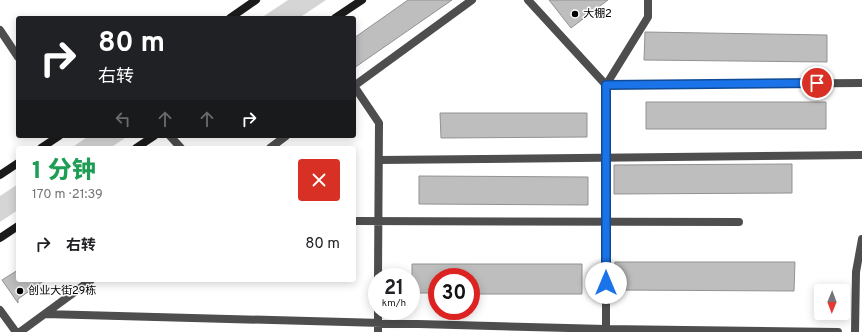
<!DOCTYPE html>
<html lang="zh">
<head>
<meta charset="utf-8">
<style>
	:root { --surface:#fff; --page:#f2f2f2; --text:#202124; --muted:#757577 }
	body { margin:0; font-family:Overpass,"Noto Sans SC",sans-serif; background:var(--page); color:var(--text); height:100vh; display:flex; flex-direction:column; font-size:15px; white-space:nowrap }
	* { box-sizing:border-box; margin:0 }
	p { font-size:13px; color:var(--muted) }
	.icon { flex:none; width:22px; height:22px; fill:none; stroke:currentColor; stroke-width:2; stroke-linecap:round; stroke-linejoin:round }
	.map { position:relative; flex:1; overflow:hidden }
	.details { position:absolute; left:16px; top:146px; width:340px; height:136px; display:flex; flex-direction:column; background:var(--surface); border-radius:4px; box-shadow:0 2px 10px #0003 }
	.details>* { flex:none }
	.hud { position:absolute; left:16px; top:16px; width:340px; height:122px; border-radius:4px; box-shadow:0 2px 10px #0003; background:#202124; color:#fff; overflow:hidden }
	.needle { width:26px; rotate:181deg }
	.controls { position:absolute; left:814px; top:284px; display:grid; gap:8px }
	.controls a { display:grid; place-items:center; width:36px; height:36px; border-radius:4px; background:var(--surface); box-shadow:0 2px 10px #0003; font-size:20px }
	.speed { position:absolute; left:368px; top:268px; display:flex; gap:8px; font-size:20px; font-weight:700; text-align:center }
	.speed>* { display:grid; place-content:center; width:52px; height:52px; border-radius:50%; background:var(--surface); box-shadow:0 2px 10px #0003; line-height:1 }
	.speed small { font-size:10px; font-weight:400 }
	.speed .limit { border:6px solid #d22; background:#fff; color:#111 }
	.pin { position:absolute; display:grid; place-items:center; width:34px; height:34px; color:#fff; margin:-17px; border:2px solid #fff; border-radius:50%; box-shadow:0 1px 4px #0007 }
	.me { position:absolute; width:44px; margin:-22px; rotate:0deg; stroke-linejoin:round; filter:drop-shadow(0 0 3px #0008) }
	.turn { display:flex; align-items:center; gap:14px; height:84px; padding:0 16px; font-size:18px }
	.turn .icon { width:52px; height:52px; stroke-width:2.5 }
	.turn b { display:block; font-size:28px; line-height:34px }
	.lanes { display:flex; align-items:center; height:38px; padding:0 16px; background:#0003; justify-content:center; gap:20px; direction:ltr }
	.lanes .off { opacity:.35 }
	.round { display:grid; place-items:center; flex:none; width:42px; height:42px; border-radius:4px; background:var(--page) }
	.head { display:flex; align-items:center; justify-content:space-between; height:68px; padding:0 16px }
	h1 { font-size:24px; font-weight:800; line-height:30px; color:#1e9e55 }
	ul { padding:0; list-style:none }
	li { display:flex; align-items:center; gap:12px; height:60px; padding:0 16px }
	li div { flex:1 }
	li b { display:block; font-size:15px }
	li em { font-style:normal }
	.map>svg:first-child { display:block }
	.green { fill:#d5d5d5 }
	.building { fill:#bebebe; stroke:#929292 }
	.lines { fill:none; stroke-linecap:round; stroke-linejoin:round }
	.minor { stroke:#4e4e4e; stroke-width:8 }
	.secondary { stroke:#1b1b1b; stroke-width:8 }
	.route-casing { stroke:#114b97; stroke-width:10 }
	.route { stroke:#1a73e8; stroke-width:7 }
	.poi-dot { fill:#000; stroke:#fff; stroke-width:1.5 }
	.labels { text-anchor:middle; dominant-baseline:central; stroke-width:3; stroke-linejoin:round; paint-order:stroke }
	.poi-label { font-size:11px; fill:#000; stroke:#fff; text-anchor:start }
</style>
</head>
<body>
<div class="map">
<svg width="862" height="332" viewBox="0 0 862 332">
	<rect width="100%" height="100%" fill="#fff"/>
	<path class="green" d="M288,0H326L299,18H261Z
		M89,136H128L110,148H71Z
		M18,184V210L0,222V196Z"/>
	<path class="building" d="M408,0H452L354,68V38Z
		M549,0H608L571,28Z
		M645,32L827,35V62L644,60Z
		M646,102H826V129H646Z
		M440,113H587V137L441,138Z
		M792,164V193L614,194V165Z
		M419,176L588,177V205L419,204Z
		M615,262H795L794,291L614,290Z
		M412,264H582V294H471V277H437V293H412Z
		M18,270V280H45L18,299V303L2,280Z"/>
	<g class="lines">
		<path class="minor" d="M528,0L606,85V332
			M0,30L18,57
			M606,85L862,83
			M606,85L648,17V0
			M354,86L379,123L378,277
			M354,86L472,0
			M170,136L181,148
			M270,148L286,136
			M379,160L862,155
			M354,221L739,222
			M0,310L16,332
			M45,314L606,329L838,332
			M20,332L91,280
			M378,332V311
			M855,332L856,272L862,239"/>
		<path class="secondary" d="M230,18L256,0
			M335,18L362,0
			M41,148L59,136
			M136,148L154,136
			M0,175L18,163
			M0,238L18,226"/>
	</g>
	<g class="lines">
		<defs>
			<path id="route" d="M606,283V85L817,83"/>
		</defs>
		<use href="#route" class="route-casing"/>
		<use href="#route" class="route"/>
	</g>
	<g class="poi-dot">
		<circle cx="575" cy="14" r="4"/>
		<circle cx="20" cy="291" r="4"/>
	</g>
	<g class="labels">
		<g class="poi-label">
			<text x="583" y="14">大棚2</text>
			<text x="28" y="291">创业大街29栋</text>
		</g>
	</g>
</svg>
<div class="controls">
<a><svg class="needle" viewBox="-14 -14 28 28"><path d="M0-13l5 13h-10z" fill="#e53935"/><path d="M0 13l5-13h-10z" fill="#757577"/></svg></a>
</div>
<div class="speed"><div>21<small>km/h</small></div><div class="limit">30</div></div>
<div class="pin" style="left:817px;top:83px;background:#d93025"><svg class="icon" aria-label="arrive" viewBox="0 0 24 24"><path d="M6 21V4h12l-3 4 3 4H6"/></svg></div>
<svg class="me" style="left:606px;top:283px" viewBox="-20 -20 40 40"><circle r="19" fill="#fff"/><path d="M0-13L10 11 0 6-10 11z" fill="#1a73e8"/></svg>
<div class="hud">
<div class="turn"><svg class="icon" aria-label="right" viewBox="0 0 24 24"><path d="M7 20v-9h11M14 6l5 5-5 5"/></svg><div><b>80 m</b>右转</div></div>
<div class="lanes"><svg class="icon off" aria-label="left" viewBox="0 0 24 24"><path d="M17 20v-9H6M10 6l-5 5 5 5"/></svg><svg class="icon off" aria-label="ahead" viewBox="0 0 24 24"><path d="M12 20V5M6 11l6-6 6 6"/></svg><svg class="icon off" aria-label="ahead" viewBox="0 0 24 24"><path d="M12 20V5M6 11l6-6 6 6"/></svg><svg class="icon" aria-label="right" viewBox="0 0 24 24"><path d="M7 20v-9h11M14 6l5 5-5 5"/></svg></div>
</div>
<section class="details">
<div class="head"><div><h1>1 分钟</h1><p>170 m · 21:39</p></div><a class="round" style="background:#d93025;color:#fff"><svg class="icon" aria-label="close" viewBox="0 0 24 24"><path d="M6 6l12 12M18 6L6 18"/></svg></a></div>
<ul>
<li><svg class="icon" aria-label="right" viewBox="0 0 24 24"><path d="M7 20v-9h11M14 6l5 5-5 5"/></svg><div><b>右转</b></div><em>80 m</em></li>
</ul>
</section>
</div>
</body>
</html>
